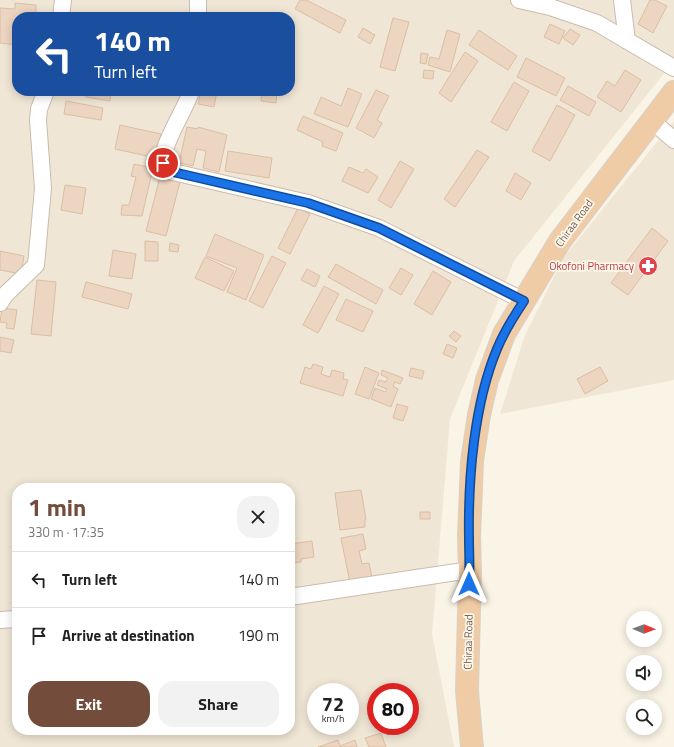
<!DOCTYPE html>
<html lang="en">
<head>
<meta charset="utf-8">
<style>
	:root { --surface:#fff; --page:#f2f2f2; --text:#222; --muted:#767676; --line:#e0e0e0; --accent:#734c3b }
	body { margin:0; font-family:"Titillium Web",sans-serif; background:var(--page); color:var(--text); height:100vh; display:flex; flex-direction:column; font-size:15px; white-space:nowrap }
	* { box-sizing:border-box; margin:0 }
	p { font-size:13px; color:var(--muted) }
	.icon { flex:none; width:22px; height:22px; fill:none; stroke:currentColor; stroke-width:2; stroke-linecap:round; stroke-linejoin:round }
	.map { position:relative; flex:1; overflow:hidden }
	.panel { position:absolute; left:12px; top:483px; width:283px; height:252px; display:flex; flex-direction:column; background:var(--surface); border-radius:16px; box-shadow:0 2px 10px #0003 }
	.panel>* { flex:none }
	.guide { position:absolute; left:12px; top:12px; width:283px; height:84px; border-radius:16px; box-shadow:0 2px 10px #0003; background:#1a4fa0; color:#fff; overflow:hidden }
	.needle { width:26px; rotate:91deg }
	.fabs { position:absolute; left:626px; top:611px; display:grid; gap:8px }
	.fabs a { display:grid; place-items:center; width:36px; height:36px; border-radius:50%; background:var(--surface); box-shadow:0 2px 10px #0003; font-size:20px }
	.speed { position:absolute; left:307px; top:683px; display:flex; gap:8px; font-size:20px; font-weight:700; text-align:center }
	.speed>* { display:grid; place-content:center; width:52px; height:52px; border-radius:50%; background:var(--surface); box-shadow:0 2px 10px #0003; line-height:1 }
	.speed small { font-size:10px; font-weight:400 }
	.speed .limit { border:6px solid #d22; background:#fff; color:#111 }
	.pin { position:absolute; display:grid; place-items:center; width:34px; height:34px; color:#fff; margin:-17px; border:2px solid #fff; border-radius:50%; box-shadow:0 1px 4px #0007 }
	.me { position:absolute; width:44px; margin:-22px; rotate:0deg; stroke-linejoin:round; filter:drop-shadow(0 0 3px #0008) }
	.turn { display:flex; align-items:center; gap:14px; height:84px; padding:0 16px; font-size:18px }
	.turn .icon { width:52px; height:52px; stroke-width:2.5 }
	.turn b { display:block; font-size:28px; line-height:34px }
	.round { display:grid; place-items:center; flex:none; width:42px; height:42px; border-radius:16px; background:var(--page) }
	.head { display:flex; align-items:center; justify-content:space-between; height:68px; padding:0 16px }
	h1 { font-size:24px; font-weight:700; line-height:30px; color:var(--accent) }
	.button { display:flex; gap:8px; margin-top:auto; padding:8px 16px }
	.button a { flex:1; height:46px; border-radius:16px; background:var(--accent); color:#fff; font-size:16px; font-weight:700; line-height:46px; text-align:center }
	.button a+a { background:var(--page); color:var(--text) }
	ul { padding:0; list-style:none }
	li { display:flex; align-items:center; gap:12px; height:56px; padding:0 16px; border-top:1px solid var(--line) }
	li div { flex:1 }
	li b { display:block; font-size:15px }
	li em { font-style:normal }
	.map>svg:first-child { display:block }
	.residential { fill:#f0e6d5; fill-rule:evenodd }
	.building { fill:#ecd5c1; stroke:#dcbea3 }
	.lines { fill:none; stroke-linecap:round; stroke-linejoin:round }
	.minor-casing { stroke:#cabcae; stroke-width:18 }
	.trunk-casing { stroke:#d7d2cd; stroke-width:24 }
	.minor { stroke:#fff; stroke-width:16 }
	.trunk { stroke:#efcca5; stroke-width:22 }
	.route-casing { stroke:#114b97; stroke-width:10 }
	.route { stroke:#1a73e8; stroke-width:7 }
	.labels { text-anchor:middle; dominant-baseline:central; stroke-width:3.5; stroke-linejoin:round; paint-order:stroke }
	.street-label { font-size:11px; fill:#705d4e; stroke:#fdf8ec }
	.health-label { font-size:11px; fill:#be3a42; stroke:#fdf8ec; text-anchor:end }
</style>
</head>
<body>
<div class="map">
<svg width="674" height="747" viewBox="0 0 674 747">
	<rect width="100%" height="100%" fill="#faf4e6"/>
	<path class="residential" d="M0,0H674V61L514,261L450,419L432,634L454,747H0ZM17,17H290V91H17ZM17,488H290V730H17ZM316,692H350V726H316ZM376,692H410V726H376Z
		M674,121V380L500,414L525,335L564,257Z"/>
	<path class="building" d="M300,0H306L346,20L340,33L295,9Z
		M650,0H655L667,6L653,33L638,24Z
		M15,3L36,5V13L44,14L43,17H17V45L0,43V8L15,9Z
		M393,18L409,22L395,71L380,67Z
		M550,24L565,31L559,44L544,37Z
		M363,28L375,35L370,44L358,37Z
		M570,29L580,35L573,45L563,38Z
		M447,30L460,34L450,72L428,65L430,57L439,59Z
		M479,30L517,56L508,70L469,45Z
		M465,52L478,61L451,102L439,93Z
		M421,53L428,54L426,64L420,63Z
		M526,58L565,78L556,96L517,77Z
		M424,70L434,71L433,79L423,78Z
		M625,70L641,80L621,112L597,97L607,81L615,86Z
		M514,82L529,91L507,131L491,122Z
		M568,86L596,102L589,116L560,100Z
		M348,88L362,94L348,127L314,114L321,97L341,106Z
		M376,90L389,96L377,120L382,123L374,138L356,128Z
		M86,91H111L110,101L86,97Z
		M201,91H217L214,107L198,104Z
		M262,91H277L276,103L261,101Z
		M66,101L103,108L101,120L64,114Z
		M557,105L575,115L550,161L532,151Z
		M303,116L343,133L336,151L322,146L323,142L297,130Z
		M120,125L161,134L156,158L115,149Z
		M187,127L198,129V127L227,135L219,172L203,168L206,151L197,149L193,166L179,163Z
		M477,150L489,157L455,207L444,199Z
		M228,151L272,158L269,178L225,171Z
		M400,161L414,169L391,208L378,200Z
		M134,164L153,168L142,216L121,215L122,205H129L136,177L131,176Z
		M349,167L363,173L366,169L378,177L368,193L342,181Z
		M515,173L531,183L521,200L506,191Z
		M160,177L180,182L166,236L146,231Z
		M65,185L86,188L82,214L61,210Z
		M298,208L310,214L290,254L278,248Z
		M652,228L668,241L628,295L611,283Z
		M215,234L264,255L246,300L227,292L237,268L206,256Z
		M145,241L158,242V261H145Z
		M170,243L179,245L178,252L169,251Z
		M113,250L136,254L132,279L109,276Z
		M0,251L24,256L21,274L0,270Z
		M272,256L286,263L263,308L249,301Z
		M205,257L234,271L224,291L195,278Z
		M336,264L383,290L376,304L328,277Z
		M401,268L413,275L401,295L389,288Z
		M307,269L320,276L315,287L301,280Z
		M433,271L451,282L432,315L414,304Z
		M37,280L56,282L51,336L31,334Z
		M86,282L132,294L128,309L82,297Z
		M324,286L339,294L318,333L303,325Z
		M346,299L373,311L363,332L336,320Z
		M2,308L17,310L14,329L6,328L7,323L0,322Z
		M454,331L461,336L456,342L449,336Z
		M0,337L14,340L11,353L0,351Z
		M447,344L457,348L453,358L443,354Z
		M313,364L323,367L321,374L330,377L332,370L344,373L343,379L348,380L343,396L300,383L305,367L311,369Z
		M365,367L379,373L369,399L355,394Z
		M600,367L608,381L585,394L577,379Z
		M411,368L424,371L422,379L409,376Z
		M382,370L403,378L400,384L395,382L393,386L398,389L391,407L371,399L375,388L385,392L387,389L377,385L379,380L386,382L388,378L381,375Z
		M397,404L408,407L403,421L393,418Z
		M361,490L366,519H365V527L340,530L335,493Z
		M420,512H430V519H420Z
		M363,534L366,549L359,551L362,564L369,563L372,578L350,583L341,538Z
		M312,541L314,557L301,559V562L290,563V544Z
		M381,733L386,747H369L365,738Z
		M338,740L340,746L355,740L357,747H318Z"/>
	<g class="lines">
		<defs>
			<path id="minor" d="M519,0L550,7L597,23L674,68
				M622,0L627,41
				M61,17L63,0
				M198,17V0
				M191,91C187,108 155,153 165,167C167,170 171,171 173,172L308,203L379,228L524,301
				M651,120L674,140
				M0,303L5,295L36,265L43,188L38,120L39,109L46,91
				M290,597L470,570
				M0,620L17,619"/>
			<path id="trunk" d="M472,747L467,691L470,570L469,537L472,461L479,415L487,380L504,334L560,241L674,92"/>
		</defs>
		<use href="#minor" class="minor-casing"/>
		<use href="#trunk" class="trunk-casing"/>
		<use href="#minor" class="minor"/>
		<use href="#trunk" class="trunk"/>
	</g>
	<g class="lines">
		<defs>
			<path id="route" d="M163,163L166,168L173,172L308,203L379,228L524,301C514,316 504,332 497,349C474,404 468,478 469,538C469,553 470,568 469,584"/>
		</defs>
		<use href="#route" class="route-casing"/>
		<use href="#route" class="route"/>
	</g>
	<defs>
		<symbol id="pharmacy-disc" viewBox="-11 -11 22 22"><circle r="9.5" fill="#e0444e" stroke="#fdf8ec"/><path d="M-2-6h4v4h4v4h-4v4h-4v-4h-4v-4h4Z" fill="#fff"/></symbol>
	</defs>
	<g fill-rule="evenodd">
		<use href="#pharmacy-disc" x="637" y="255" width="22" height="22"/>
	</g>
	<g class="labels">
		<g class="street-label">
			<text transform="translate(574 223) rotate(-54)">Chiraa Road</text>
			<text transform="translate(468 642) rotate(-89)">Chiraa Road</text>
		</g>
		<g class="health-label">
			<text x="634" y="266">Okofoni Pharmacy</text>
		</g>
	</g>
</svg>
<div class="fabs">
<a><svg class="needle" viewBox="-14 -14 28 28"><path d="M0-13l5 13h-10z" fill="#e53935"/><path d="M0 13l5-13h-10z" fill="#767676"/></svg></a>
<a><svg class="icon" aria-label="sound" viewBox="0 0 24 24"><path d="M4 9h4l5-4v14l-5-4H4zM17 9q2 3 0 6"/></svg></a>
<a><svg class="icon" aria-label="search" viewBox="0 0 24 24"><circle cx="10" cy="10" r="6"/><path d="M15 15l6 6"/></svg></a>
</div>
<div class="speed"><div>72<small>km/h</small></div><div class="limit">80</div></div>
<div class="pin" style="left:163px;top:163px;background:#d93025"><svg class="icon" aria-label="arrive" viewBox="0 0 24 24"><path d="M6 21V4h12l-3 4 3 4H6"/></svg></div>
<svg class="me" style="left:469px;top:584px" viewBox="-20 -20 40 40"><path d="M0-17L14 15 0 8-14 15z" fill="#1a73e8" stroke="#fff" stroke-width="4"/></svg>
<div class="guide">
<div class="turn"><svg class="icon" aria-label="left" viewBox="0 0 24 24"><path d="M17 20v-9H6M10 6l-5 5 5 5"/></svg><div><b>140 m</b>Turn left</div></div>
</div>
<section class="panel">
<div class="head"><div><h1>1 min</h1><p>330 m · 17:35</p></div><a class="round"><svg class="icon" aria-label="close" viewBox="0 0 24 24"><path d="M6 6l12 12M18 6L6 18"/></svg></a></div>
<ul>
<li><svg class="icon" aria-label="left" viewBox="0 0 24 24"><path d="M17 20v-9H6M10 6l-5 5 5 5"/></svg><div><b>Turn left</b></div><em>140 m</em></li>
<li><svg class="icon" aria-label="arrive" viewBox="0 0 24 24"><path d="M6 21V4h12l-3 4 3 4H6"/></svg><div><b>Arrive at destination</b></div><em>190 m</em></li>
</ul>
<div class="button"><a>Exit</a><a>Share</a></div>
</section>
</div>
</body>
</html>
